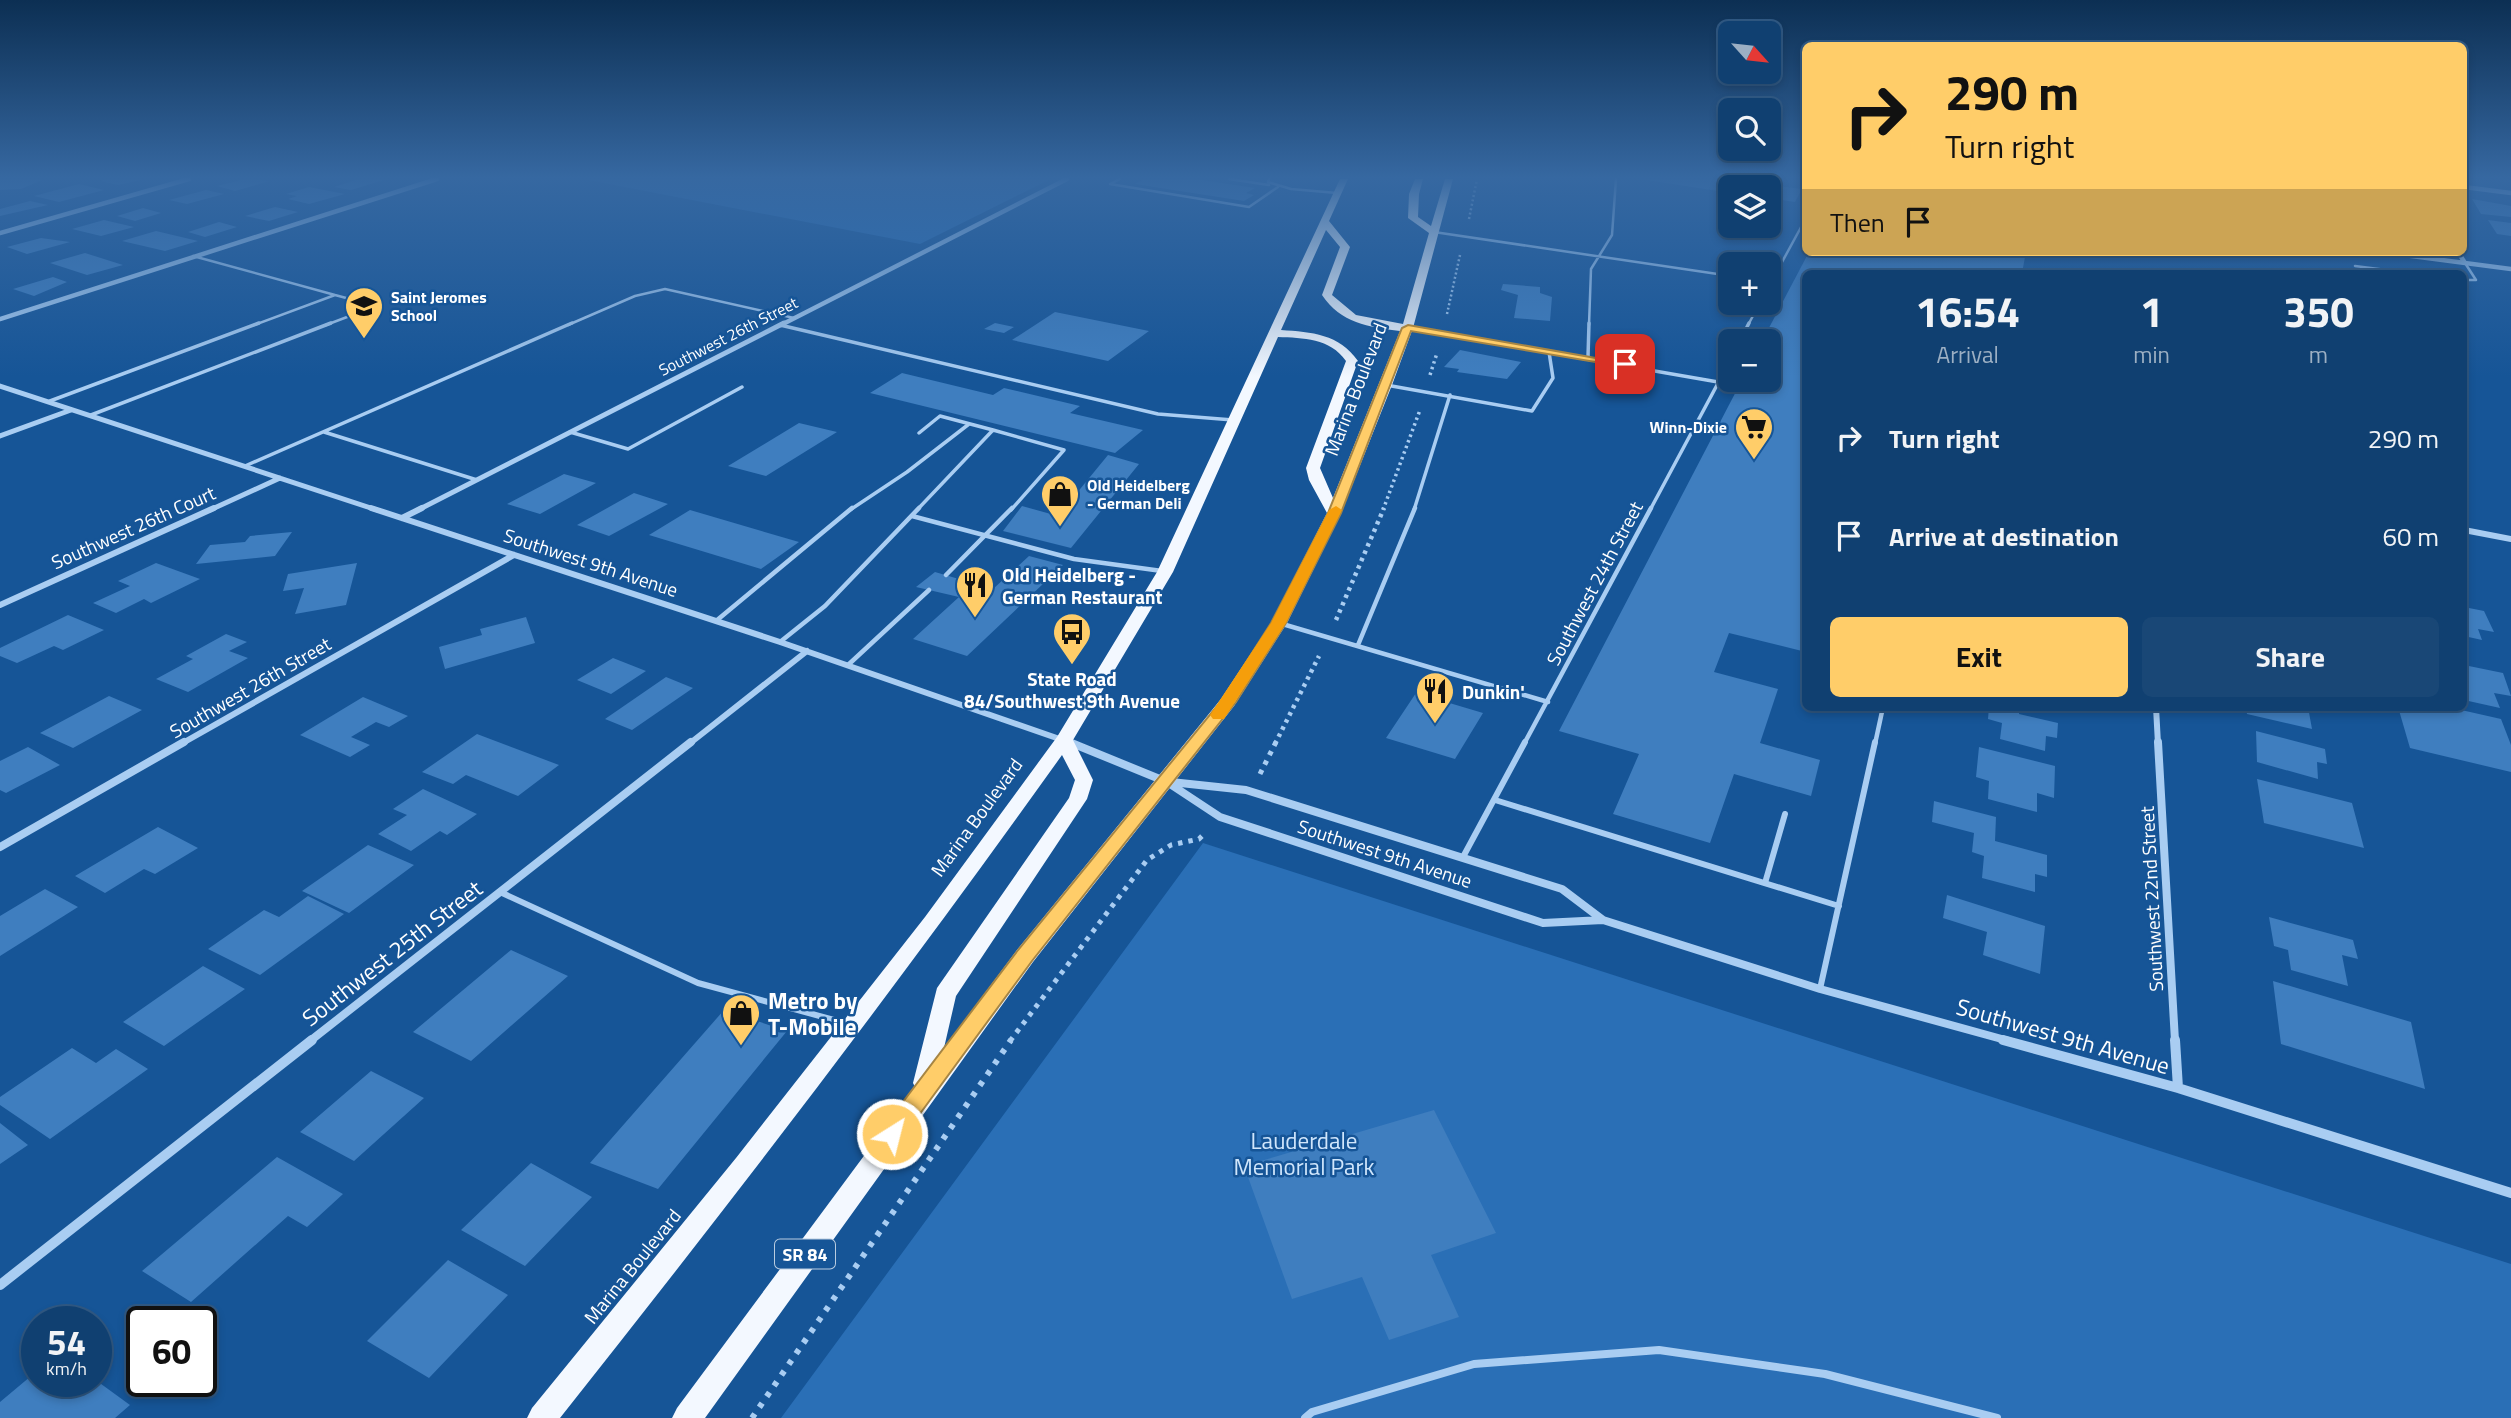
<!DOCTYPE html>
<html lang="en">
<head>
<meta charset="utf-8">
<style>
	:root { --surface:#104071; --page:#194776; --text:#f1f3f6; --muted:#9cafc3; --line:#305984; --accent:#ffcd69 }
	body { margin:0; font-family:"Titillium Web",sans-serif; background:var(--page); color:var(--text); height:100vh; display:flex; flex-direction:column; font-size:26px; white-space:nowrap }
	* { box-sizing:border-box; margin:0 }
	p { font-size:23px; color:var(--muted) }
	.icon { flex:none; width:38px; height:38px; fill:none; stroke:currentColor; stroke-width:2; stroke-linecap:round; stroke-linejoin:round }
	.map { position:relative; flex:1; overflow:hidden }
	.drawer { position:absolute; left:1802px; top:270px; width:665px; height:441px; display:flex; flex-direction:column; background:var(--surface); border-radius:10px; box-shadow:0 4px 10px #0003,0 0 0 2px var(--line) }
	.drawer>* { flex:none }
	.top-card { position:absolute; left:1802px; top:42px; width:665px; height:214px; border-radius:10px; box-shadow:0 4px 10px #0003,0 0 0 2px var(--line); background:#ffcd69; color:#111; overflow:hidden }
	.needle { width:46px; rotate:117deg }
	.controls { position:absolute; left:1718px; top:21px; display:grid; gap:14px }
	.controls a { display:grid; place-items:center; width:63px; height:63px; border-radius:10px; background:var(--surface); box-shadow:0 4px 10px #0003,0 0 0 2px var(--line); font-size:35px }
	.speed { position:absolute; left:21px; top:1306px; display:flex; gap:14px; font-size:35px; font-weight:700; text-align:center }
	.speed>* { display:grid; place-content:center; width:91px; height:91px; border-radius:50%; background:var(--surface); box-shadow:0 4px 10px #0003,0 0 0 2px var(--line); line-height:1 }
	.speed small { font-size:18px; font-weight:400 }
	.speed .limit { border:4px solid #111; border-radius:10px; background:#fff; color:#111 }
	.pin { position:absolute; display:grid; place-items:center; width:60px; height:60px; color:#fff; margin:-30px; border-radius:14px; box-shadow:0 4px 10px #0006 }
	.me { position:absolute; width:77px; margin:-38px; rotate:36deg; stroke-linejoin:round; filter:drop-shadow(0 0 5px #0008) }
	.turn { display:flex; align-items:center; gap:24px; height:147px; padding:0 28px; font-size:32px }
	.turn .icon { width:91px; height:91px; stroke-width:2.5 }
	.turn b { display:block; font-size:49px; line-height:60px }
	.then { display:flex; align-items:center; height:66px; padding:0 28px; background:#0003; gap:14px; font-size:26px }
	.eta { display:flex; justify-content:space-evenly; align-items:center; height:119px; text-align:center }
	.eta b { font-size:42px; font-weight:700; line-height:49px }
	.button { display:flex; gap:14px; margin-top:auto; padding:14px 28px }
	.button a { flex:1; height:80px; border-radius:10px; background:var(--accent); color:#111; font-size:28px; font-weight:700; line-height:80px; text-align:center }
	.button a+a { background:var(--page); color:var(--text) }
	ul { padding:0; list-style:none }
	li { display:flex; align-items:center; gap:21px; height:98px; padding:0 28px }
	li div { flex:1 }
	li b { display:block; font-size:26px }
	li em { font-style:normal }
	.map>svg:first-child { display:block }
	.green { fill:#2a6fb6 }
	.building { fill:#3f7ebf }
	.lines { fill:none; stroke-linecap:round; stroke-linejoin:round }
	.path-far4 { stroke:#a9cdf2; stroke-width:2.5; stroke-dasharray:2 2.5; stroke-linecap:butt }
	.path-far3 { stroke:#a9cdf2; stroke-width:3.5; stroke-dasharray:2.5 3.5; stroke-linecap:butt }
	.path-far2 { stroke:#a9cdf2; stroke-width:4.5; stroke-dasharray:3.5 4.5; stroke-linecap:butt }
	.path-far1 { stroke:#a9cdf2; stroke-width:5; stroke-dasharray:4.5 6; stroke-linecap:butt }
	.path { stroke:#a9cdf2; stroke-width:6; stroke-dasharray:5 8; stroke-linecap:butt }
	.lane-far4 { stroke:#a9cdf2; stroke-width:2.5 }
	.lane-far3 { stroke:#a9cdf2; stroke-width:3.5 }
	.lane-far2 { stroke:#a9cdf2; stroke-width:4.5 }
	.lane-far1 { stroke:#a9cdf2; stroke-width:6 }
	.lane { stroke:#a9cdf2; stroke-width:8 }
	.street-far4 { stroke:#a9cdf2; stroke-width:4.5 }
	.street-far3 { stroke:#a9cdf2; stroke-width:5 }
	.street-far2 { stroke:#a9cdf2; stroke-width:6 }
	.street-far1 { stroke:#a9cdf2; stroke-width:8 }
	.street { stroke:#a9cdf2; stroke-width:10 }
	.primary { fill:#f3f8ff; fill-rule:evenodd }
	.route { fill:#ffcd69; stroke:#a68544; stroke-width:2 }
	.slow { fill:#f59e0b }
	.labels { text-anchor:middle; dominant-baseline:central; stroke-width:5; stroke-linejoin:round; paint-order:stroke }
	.far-poi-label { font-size:16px; font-weight:bold; fill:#fff; stroke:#165597; text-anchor:start }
	.far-street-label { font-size:16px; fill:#fff; stroke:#165597 }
	.shield { fill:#165597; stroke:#b9cce0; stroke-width:2 }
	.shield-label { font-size:18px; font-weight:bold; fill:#fff }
	.street-label { font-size:19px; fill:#fff; stroke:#165597 }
	.poi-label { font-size:19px; font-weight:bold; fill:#fff; stroke:#165597; text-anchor:start }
	.near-street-label { font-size:23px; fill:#fff; stroke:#165597 }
	.near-poi-label { font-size:23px; font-weight:bold; fill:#fff; stroke:#165597; text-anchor:start }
	.near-park-label { font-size:23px; fill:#d0e6fc; stroke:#165597 }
</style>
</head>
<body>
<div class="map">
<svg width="2511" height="1418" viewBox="0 0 2511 1418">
	<rect width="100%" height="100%" fill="#165597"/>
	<path class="green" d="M583,179H1051L920,244Z
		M1203,843L2511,1264V1418H781Z"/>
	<path class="building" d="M0,179H41L42,180L21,189L0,190Z
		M108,179H141V180L118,185L100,181Z
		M245,179L270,181L235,191L217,186Z
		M359,179H387L351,190L334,187Z
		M1144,179H1195L1255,188L1246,193L1254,195L1244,201L1135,184Z
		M1640,179H1725L1802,189L1795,202L1769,198V187H1731V193Z
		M79,184L104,190L59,202L34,196Z
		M309,187L345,194L309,204L288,199L297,196L286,194Z
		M206,190L224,194L187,204L169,200Z
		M2472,199L2511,206V217L2481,214Z
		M30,201L48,205L0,216V209Z
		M275,207L298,212L269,221L245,216Z
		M143,208L161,213L135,221L117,216Z
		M104,220L134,227L101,236L72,229Z
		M2488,220L2511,223V236L2497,234Z
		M219,222L237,227L205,237L188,232Z
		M156,231L198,241L165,251L122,241Z
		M41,238L70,242L27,254L7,247Z
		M1809,252H2026L2022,273H1806V652L1729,633L1714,672L1778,689L1760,743L1820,760L1811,796L1734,774L1710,843L1613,814L1639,754L1559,731L1742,380H1769V341H1762Z
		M85,253L123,265L87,275L50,263Z
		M53,277L67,282L34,296L13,289Z
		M1503,284L1540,287V293L1552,297L1550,321L1514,318L1518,295L1501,290Z
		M1055,312L1149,331L1108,361L1012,340Z
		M995,323L1014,327L1004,333L984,329Z
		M1460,350L1521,362L1507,379L1457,372L1459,369L1444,367Z
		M902,373L993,395L1004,388L1080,406L1070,413L1143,430L1115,453L870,393Z
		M799,423L837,432L766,476L728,466Z
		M1108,455L1139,464L1071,548L1003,531L1022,506L1058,516Z
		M564,474L596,483L540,514L507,504Z
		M634,493L668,504L609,536L577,525Z
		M690,510L799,542L761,569L649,535Z
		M292,532L275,556L196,564L210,545L245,542L250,536Z
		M1029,556L1063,565L967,656L913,639L959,597L916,587L935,572L993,589Z
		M156,563L200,579L151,603L144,599L116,613L93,603L130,586L118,581Z
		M357,563L346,605L295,614L304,588L283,591L288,574Z
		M2464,607L2484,611L2494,632L2478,629L2482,640L2464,636Z
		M68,615L104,630L63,650L54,646L17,663L0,656V648Z
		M526,617L535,643L445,669L439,647L482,635L480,629Z
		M226,634L247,642L229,651L248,658L188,692L156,679L193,659L186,656Z
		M613,658L646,671L611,694L577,680Z
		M2464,665L2503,673L2511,696L2494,693L2500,708L2464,700Z
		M666,677L693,688L632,730L605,719Z
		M1416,693L1483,713L1455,759L1386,738Z
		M109,696L142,710L73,748L40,733Z
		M363,697L408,716L389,727L376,722L351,737L370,745L350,757L300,735Z
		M1989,707H2015L2019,708V714L2058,723L2057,738L2046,736L2045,751L2000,739L2002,723L1988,719Z
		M2246,707H2308L2312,729L2247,714Z
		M2398,707L2418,712L2417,707H2448L2501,719L2511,745V772L2410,748Z
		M2256,731L2325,749L2327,764L2317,762L2318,779L2257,762Z
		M477,734L559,765L518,796L466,775L453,784L422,772Z
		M28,747L60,765L6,793L0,790V761Z
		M1979,747L2055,766L2054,798L2037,793V812L1988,799L1989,781L1976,777Z
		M2257,779L2352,803L2364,848L2264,823Z
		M423,789L477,814L447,835L440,831L411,851L378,834L407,815L393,809Z
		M1934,801L1996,817L1995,841L2047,855V877L2035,874V892L1982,878L1984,856L1972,852L1974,833L1932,822Z
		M158,827L198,848L155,874L144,869L105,893L75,876Z
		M368,845L414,865L349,913L302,891Z
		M45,889L78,907L0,956V916Z
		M1947,895L2045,926L2040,974L1983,955L1987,932L1943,918Z
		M308,896L344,914L260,975L208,949L264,910L279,917Z
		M2269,917L2353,940L2358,959L2342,955L2348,986L2291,970L2288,950L2274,946Z
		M511,950L568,976L471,1061L413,1032Z
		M203,966L245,989L164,1046L123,1022Z
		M2273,981L2411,1022L2425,1089L2281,1044Z
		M724,1010L787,1031L658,1189L590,1163Z
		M72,1048L96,1063L116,1049L148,1069L50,1139L0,1105V1097Z
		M371,1071L424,1098L354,1161L300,1132Z
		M1434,1110L1496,1233L1431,1255L1459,1317L1389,1340L1362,1277L1292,1299L1244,1166Z
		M0,1123L28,1145L0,1164Z
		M277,1157L343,1194L307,1227L288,1216L191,1302L142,1271Z
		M531,1163L592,1197L525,1266L461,1230Z
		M448,1260L508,1295L429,1378L367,1341Z
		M37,1371V1381H97L130,1405L115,1418H0V1402Z"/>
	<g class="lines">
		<path class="path-far4" d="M1469,219L1477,179
			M1447,314L1460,255"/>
		<path class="path-far3" d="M1430,375L1437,353
			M1383,510L1420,410"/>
		<path class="path-far2" d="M1336,620L1384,508
			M1275,744L1319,656"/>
		<path class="path-far1" d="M1260,774L1276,742
			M1010,1041L1147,860L1171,845L1199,839L1204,834"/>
		<path class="path" d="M752,1418L1011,1040"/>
		<path class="lane-far4" d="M1120,179L1110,184L1249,207L1278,187
			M1229,179L1269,185
			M1269,179L1268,182L1291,189L1337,193
			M1434,232L1731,276
			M193,256L335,295L254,325
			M2355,266L2410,273
			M2464,280H2476L2465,263
			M1769,286L1806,218
			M326,325L376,306L335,295
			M568,325L635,296L665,289L794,318
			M1589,325L1591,269L1612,235L1616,179
			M1748,325L1760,303"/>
		<path class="lane-far3" d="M780,325L1158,414L1233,420
			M1407,328L1718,382
			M1740,341L1749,323
			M1588,357L1589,323
			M1386,385L1532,411L1553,378L1549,352
			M50,401L259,323
			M91,415L331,323
			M993,430L1064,450L1011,510
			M324,432L477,480
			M570,432L628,449L742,387
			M245,466L572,323
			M850,510L907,472L969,424
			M917,510L993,430L940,416L919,433
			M1414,510L1450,395
			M1650,510L1731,359"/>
		<path class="lane-far2" d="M912,516L1074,559L1162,571
			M946,575L1012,508
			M716,621L852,508
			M1279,623L1548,702
			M780,642L825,606L919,508
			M1358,645L1415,508
			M848,665L929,590
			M1524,744L1651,508
			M1875,744L1883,707"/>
		<path class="lane-far1" d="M1495,800L1839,906
			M1463,857L1525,742
			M1765,883L1785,814
			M500,892L698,983L849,1024
			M1820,989L1875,742"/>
		<path class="lane" d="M1305,1418L1312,1412L1474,1364L1659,1350L1825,1374L1997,1418"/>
		<path class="street-far4" d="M2464,187L2511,193
			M0,233L189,179
			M2381,252L2511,269
			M2458,252L2465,263
			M0,319L437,179
			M781,325L1067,179"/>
		<path class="street-far3" d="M0,386L377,510
			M0,436L71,410
			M210,510L280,478
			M418,510L784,323"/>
		<path class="street-far2" d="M371,508L780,642L1074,744
			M402,518L422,508
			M2464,530L2511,539
			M0,605L214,508
			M2156,707L2158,744
			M181,744L514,555
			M689,744L807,651"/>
		<path class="street-far1" d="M1069,742L1167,782L1220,817L1543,923L1603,920
			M2158,742L2175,1041
			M1171,782L1246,790L1562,889L1603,920L1820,989L2009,1041
			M0,847L184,742
			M310,1041L691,742"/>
		<path class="street" d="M2003,1040L2178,1088L2511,1193
			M2175,1040L2178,1088
			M0,1285L312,1040"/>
		<path class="primary" d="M1340,179H1348L1329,221L1350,247L1332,295L1356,315L1403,324L1429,233L1408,218L1409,194L1415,179H1423L1419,194L1418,217L1431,226L1445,179H1453L1413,328L1392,385L1341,513L1287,623L1234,706L1033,962L705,1418H672L677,1408L915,1087L913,1083L937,988L1069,798L1075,780L1062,755C901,981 733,1200 560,1418H527L532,1408L736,1158L925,917L1057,737L1157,572ZM1326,230L1340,247L1322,295C1341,323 1368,327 1400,331L1333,498L1320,468L1358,361C1339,334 1312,332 1281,330ZM1278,337C1303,338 1330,338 1346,361L1306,468L1309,480L1327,513L1271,623L1221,699L1017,950L944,1048L956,996L1087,799L1093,780L1073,740L1173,572Z"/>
	</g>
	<linearGradient id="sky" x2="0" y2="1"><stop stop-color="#0c2f53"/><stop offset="0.47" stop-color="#3668a1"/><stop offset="1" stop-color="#3668a1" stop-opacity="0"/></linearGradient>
	<rect width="2511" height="377" fill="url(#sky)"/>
	<path class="route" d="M1408,325L1630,364L1625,367L1411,331L1341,513L1286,623L1236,702L1032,961L900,1141L892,1144L884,1141L881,1134L884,1127L1018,950L1222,700L1271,623L1328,513L1402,328Z"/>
	<path class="slow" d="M1336,506L1342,510L1286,623L1224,719H1213L1210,715L1271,623L1329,510Z"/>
	<defs>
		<symbol id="school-pin" viewBox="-11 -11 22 30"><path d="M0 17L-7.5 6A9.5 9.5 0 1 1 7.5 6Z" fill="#ffcd69" stroke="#165597"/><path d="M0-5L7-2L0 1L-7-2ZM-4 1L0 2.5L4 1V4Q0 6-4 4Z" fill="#111"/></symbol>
		<symbol id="supermarket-pin" viewBox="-11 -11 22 30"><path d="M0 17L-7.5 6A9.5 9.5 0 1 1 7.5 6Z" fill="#ffcd69" stroke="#165597"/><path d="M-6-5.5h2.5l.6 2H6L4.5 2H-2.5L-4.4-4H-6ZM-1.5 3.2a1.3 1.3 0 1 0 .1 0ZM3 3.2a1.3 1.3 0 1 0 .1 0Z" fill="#111"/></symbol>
		<symbol id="shop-pin" viewBox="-11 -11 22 30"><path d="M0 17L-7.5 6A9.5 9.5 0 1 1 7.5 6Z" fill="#ffcd69" stroke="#165597"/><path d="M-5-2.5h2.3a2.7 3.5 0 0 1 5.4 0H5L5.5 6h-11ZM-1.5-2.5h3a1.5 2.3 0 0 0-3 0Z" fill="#111"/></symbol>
		<symbol id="restaurant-pin" viewBox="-11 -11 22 30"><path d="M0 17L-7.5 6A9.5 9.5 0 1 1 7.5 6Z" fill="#ffcd69" stroke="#165597"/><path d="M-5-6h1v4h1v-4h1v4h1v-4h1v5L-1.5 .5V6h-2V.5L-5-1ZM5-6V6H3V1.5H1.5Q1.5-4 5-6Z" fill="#111"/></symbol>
		<symbol id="bus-pin" viewBox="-11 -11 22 30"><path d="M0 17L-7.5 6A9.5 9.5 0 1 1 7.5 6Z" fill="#ffcd69" stroke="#165597"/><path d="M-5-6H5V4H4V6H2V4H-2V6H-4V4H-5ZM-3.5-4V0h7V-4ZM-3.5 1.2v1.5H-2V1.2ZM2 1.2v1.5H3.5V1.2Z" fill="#111"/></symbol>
	</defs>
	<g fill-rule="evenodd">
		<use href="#school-pin" x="342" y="284" width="44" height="60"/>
		<use href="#supermarket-pin" x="1732" y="405" width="44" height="60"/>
		<use href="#shop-pin" x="1038" y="472" width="44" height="60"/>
		<use href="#restaurant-pin" x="953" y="563" width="44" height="60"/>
		<use href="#bus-pin" x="1050" y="610" width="44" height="60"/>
		<use href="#restaurant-pin" x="1413" y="669" width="44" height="60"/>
		<use href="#shop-pin" x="719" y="991" width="44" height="60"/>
	</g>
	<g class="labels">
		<g class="far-poi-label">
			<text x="391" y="297">Saint Jeromes<tspan x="391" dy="18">School</tspan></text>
			<text x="1727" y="427" text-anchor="end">Winn-Dixie</text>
			<text x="1087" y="485">Old Heidelberg<tspan x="1087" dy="18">- German Deli</tspan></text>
		</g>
		<g class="far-street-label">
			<text transform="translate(728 336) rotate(-27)">Southwest 26th Street</text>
		</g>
		<rect class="shield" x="775" y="1239.5" width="60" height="29" rx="5"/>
		<g class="shield-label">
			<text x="805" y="1254">SR 84</text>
		</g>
		<g class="street-label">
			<text transform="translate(1355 389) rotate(-69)">Marina Boulevard</text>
			<text transform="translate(133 527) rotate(-24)">Southwest 26th Court</text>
			<text transform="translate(591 562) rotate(18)">Southwest 9th Avenue</text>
			<text transform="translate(1594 583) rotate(-62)">Southwest 24th Street</text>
			<text transform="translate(250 687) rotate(-30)">Southwest 26th Street</text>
			<text transform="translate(976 817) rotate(-54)">Marina Boulevard</text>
			<text transform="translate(1385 853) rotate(18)">Southwest 9th Avenue</text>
			<text transform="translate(2151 899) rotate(-93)">Southwest 22nd Street</text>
			<text transform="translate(632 1266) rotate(-51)">Marina Boulevard</text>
		</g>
		<g class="poi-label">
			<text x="1002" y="574">Old Heidelberg -<tspan x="1002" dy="22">German Restaurant</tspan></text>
			<text x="1072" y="678" text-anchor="middle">State Road<tspan x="1072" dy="22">84/Southwest 9th Avenue</tspan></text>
			<text x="1462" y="691">Dunkin'</text>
		</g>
		<g class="near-street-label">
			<text transform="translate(392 953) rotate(-38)">Southwest 25th Street</text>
			<text transform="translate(2063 1036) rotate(16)">Southwest 9th Avenue</text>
		</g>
		<g class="near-poi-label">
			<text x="768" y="1000">Metro by<tspan x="768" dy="26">T-Mobile</tspan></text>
		</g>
		<g class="near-park-label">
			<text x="1304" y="1140">Lauderdale<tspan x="1304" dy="26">Memorial Park</tspan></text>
		</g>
	</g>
</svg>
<div class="controls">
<a><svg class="needle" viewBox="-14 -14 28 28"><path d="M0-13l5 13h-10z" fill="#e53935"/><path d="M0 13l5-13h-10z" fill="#9cafc3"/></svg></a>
<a><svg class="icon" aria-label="search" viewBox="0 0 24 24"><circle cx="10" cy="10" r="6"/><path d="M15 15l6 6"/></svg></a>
<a><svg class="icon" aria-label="layers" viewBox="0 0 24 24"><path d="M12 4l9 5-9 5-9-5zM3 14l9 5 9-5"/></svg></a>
<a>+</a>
<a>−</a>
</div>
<div class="speed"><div>54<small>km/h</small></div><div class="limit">60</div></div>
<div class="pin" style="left:1625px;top:364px;background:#d93025"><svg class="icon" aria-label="arrive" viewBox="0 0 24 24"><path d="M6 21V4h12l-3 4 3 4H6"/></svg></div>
<svg class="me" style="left:892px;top:1134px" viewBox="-20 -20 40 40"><circle r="17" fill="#ffcd69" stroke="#fff" stroke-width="3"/><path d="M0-11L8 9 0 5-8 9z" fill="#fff"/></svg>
<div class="top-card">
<div class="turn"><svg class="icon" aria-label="right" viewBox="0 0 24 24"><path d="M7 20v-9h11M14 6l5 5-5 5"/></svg><div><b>290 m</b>Turn right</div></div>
<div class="then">Then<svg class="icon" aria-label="arrive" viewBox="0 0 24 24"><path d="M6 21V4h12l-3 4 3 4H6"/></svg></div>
</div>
<section class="drawer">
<div class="eta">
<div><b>16:54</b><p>Arrival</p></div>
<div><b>1</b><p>min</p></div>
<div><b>350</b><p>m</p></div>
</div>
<ul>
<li><svg class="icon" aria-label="right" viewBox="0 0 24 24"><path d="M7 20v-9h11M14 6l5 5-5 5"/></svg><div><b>Turn right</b></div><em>290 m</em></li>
<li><svg class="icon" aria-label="arrive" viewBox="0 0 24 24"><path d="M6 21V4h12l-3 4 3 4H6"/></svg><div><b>Arrive at destination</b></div><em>60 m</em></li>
</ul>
<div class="button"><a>Exit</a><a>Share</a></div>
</section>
</div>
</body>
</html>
